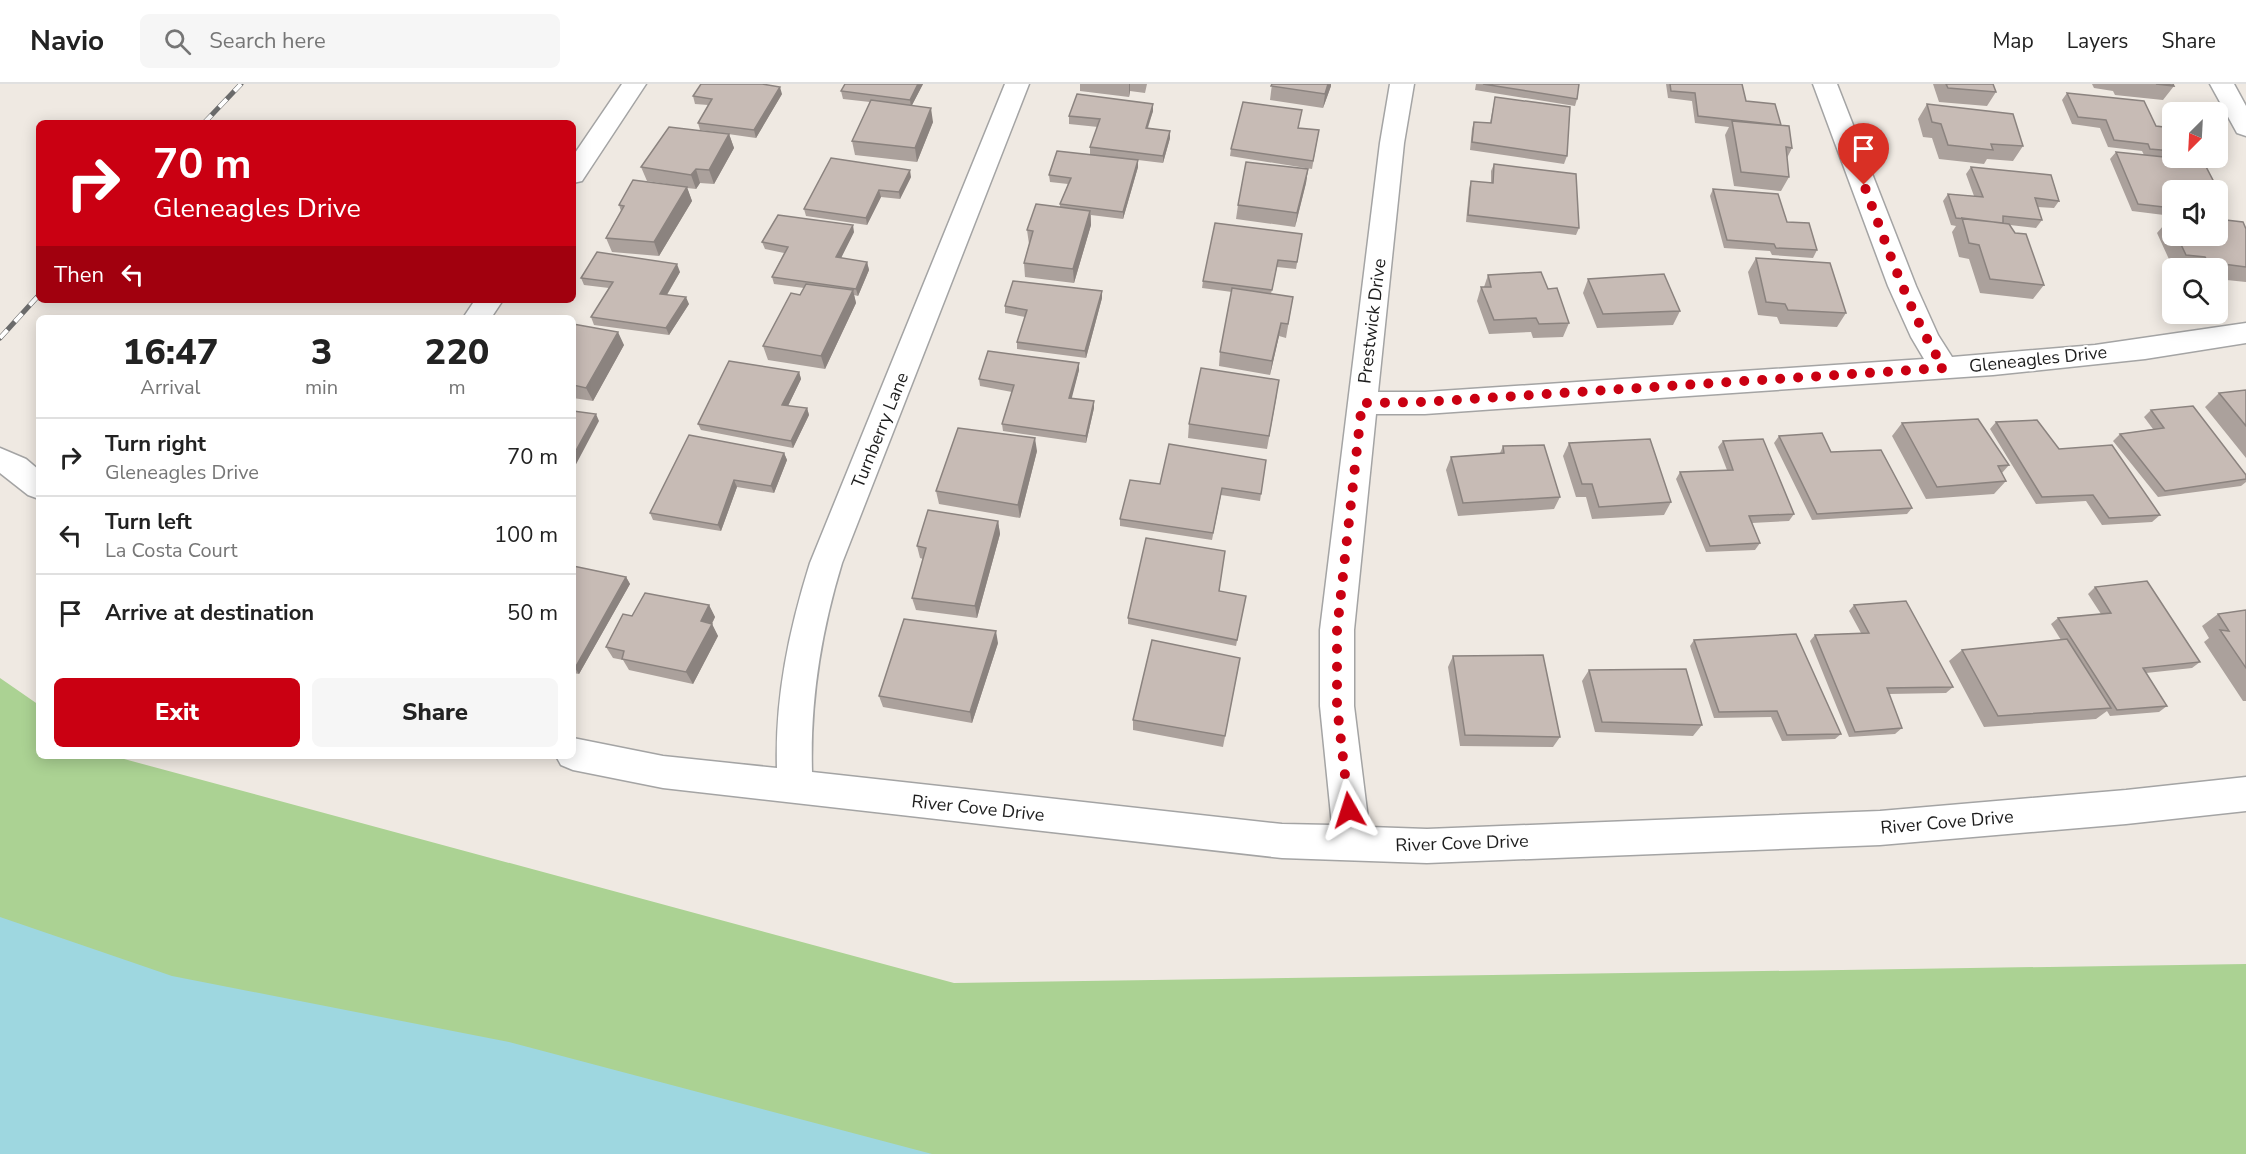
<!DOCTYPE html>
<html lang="en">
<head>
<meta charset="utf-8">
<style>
	:root { --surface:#fff; --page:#f6f6f6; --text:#222; --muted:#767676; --line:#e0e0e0; --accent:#ca0012 }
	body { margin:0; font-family:"Nunito Sans",sans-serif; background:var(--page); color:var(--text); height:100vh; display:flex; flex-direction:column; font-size:22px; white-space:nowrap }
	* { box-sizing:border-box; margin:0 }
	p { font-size:20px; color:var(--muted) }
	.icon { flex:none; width:33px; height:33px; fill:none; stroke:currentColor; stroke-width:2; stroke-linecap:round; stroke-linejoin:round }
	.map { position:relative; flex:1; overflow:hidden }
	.sheet { position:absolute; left:36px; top:231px; width:540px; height:444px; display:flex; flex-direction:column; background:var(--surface); border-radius:9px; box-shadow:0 3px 15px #0003 }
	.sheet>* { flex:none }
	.guide { position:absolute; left:36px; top:36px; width:540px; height:183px; border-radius:9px; box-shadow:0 3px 15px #0003; background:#ca0012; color:#fff; overflow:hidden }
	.needle { width:39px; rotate:204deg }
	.controls { position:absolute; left:2162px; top:18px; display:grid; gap:12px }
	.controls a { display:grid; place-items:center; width:66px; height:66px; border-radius:9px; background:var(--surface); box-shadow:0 3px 15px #0003; font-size:30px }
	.pin { position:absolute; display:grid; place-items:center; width:51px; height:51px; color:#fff; margin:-62px -26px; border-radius:50% 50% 50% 0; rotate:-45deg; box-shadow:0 0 6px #0007 }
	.pin .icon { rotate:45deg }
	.me { position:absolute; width:66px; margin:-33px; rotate:354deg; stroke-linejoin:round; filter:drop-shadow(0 0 4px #0008) }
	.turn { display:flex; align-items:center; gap:21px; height:126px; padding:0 18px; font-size:27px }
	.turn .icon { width:78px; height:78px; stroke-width:2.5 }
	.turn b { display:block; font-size:42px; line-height:51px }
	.then { display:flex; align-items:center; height:57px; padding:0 18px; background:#0003; gap:12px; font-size:22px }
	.eta { display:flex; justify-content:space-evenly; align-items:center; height:102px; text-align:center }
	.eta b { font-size:36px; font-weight:800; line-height:42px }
	.primary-button { display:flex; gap:12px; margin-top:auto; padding:12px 18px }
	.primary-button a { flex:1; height:69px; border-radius:9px; background:var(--accent); color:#fff; font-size:24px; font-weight:800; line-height:69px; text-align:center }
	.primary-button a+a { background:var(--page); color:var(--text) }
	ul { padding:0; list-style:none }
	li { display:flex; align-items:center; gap:18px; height:78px; padding:0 18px; border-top:2px solid var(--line) }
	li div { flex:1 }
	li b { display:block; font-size:22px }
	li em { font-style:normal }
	header { display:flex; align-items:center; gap:36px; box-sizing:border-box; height:84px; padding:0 30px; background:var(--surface); border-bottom:2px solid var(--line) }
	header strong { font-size:28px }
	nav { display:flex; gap:33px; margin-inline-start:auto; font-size:21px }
	.search { width:420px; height:54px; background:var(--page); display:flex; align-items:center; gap:15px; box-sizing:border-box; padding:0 21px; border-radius:9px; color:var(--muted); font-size:22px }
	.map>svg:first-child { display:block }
	.forest { fill:#abd293 }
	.water { fill:#9ed7e0 }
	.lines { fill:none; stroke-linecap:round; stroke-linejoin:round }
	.minor-casing { stroke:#a4a4a4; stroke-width:3 }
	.minor { fill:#fff; fill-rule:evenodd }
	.rail-casing { stroke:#6b6b6b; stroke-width:5 }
	.rail { stroke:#fff; stroke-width:4; stroke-dasharray:11; stroke-linecap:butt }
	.wall { fill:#aba19c }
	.shaded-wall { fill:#8b837f }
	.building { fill:#c7bbb5; stroke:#8b837f; stroke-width:1.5 }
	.route { stroke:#ca0012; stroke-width:10; stroke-dasharray:0 18 }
	.labels { text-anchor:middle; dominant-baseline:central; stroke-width:4.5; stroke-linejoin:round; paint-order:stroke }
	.street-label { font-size:18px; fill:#1d1d1d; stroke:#fff }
</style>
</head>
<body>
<header>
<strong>Navio</strong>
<div class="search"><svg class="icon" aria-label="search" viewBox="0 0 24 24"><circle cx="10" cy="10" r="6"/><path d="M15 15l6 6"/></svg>Search here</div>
<nav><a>Map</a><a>Layers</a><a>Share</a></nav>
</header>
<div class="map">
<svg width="2246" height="1070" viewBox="0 0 2246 1070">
	<rect width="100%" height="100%" fill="#efe9e2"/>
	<path class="forest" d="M0,594L39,621V672H113L954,899L2246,880V1070H0Z"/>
	<path class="water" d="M0,833L172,892L509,958L932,1070H0Z"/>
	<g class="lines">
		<defs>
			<path id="minor" d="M622,0H646L582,97L573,99V72Z
				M1005,0H1029L842,479C821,548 810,616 812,688L1282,740L1332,741L1320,622V546L1380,59L1390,0H1414L1404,59L1378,308H1425L1924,275L1911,253L1888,202L1813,0H1837L1916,202L1938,251L1952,273L2095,261L2246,239V259L2145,275L1993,291L1425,330H1376L1354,546V622L1369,743L1427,745L1880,727L2126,706L2246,693V727L2126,740L1880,761L1427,779L1282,774L663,704L573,686L561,681L556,672H573V654L663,672L777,684C775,613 789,546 810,479Z
				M2210,0H2234L2246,22V52L2237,49Z
				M475,216H503L491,234H463Z
				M0,364L26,375L39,386V415L28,411L0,389Z"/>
		</defs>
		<use href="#minor" class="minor-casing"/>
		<use href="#minor" class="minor"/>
		<defs>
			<path id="rail" d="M204,39L241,0
				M0,254L39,211"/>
		</defs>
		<use href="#rail" class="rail-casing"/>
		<use href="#rail" class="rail"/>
	</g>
	<path class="wall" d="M845,0H923L912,21L933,38L917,78L855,71L852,57L870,18L843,15L841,7Z
		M1080,0H1147L1145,9L1130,7L1129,13L1080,7Z
		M1272,0L1331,2L1323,24L1270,16Z
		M1476,0H1579L1577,15L1575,22L1475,6Z
		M1666,0H1742L1746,17L1781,41L1792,64L1787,74L1789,93L1781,107L1734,102L1725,51L1729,43L1695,39L1692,17L1668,14Z
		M1933,0H1993L1996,8L1987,22L1939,18Z
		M2092,0H2173L2174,2L2163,16L2115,11L2113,7L2094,4Z
		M2067,9L2156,42L2172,44V74H2196L2194,76L2216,102L2212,106H2172V132L2132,127L2110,75L2116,68L2144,71L2142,67L2108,63L2100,44L2072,40L2062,16Z
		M782,10L756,54L700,46L698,39L708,21L695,20L693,12Z
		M1495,13L1567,72L1564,80L1470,66L1472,45L1474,38L1490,39Z
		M1927,20L2023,62L2013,77L1987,75L1984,80L1939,75L1932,54L1923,53L1918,35Z
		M1302,26L1298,44L1319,46L1312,85L1230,72L1231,65Z
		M1153,27L1148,44L1170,47V54L1163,79L1138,76V83L1123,135L1091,131V141L1074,199L1025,193L1024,179L1029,160L1027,146L1060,123V120L1068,100L1050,98L1049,91L1090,71V63L1098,43L1069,40V32Z
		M729,50L734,64L714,100L700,99L696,105L687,104L692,117L659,172L612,168L606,154L621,127L619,121L673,101L647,97L641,83Z
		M1494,80L1579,144L1576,151L1466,138L1469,105L1471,97L1491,99V87Z
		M1971,83L2059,117L2054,124L2037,123L2042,136L2036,144L2010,141L2044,201L2033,215L1980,209L1969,175L1959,173L1952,148L1956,142L1951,141L1943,117L1948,110L1974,112L1966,90Z
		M1308,85L1306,99L1295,143L1236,135L1238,121Z
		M911,93L900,115L881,113L867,141L806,132L804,125Z
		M1713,105L1787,138L1817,166L1813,174L1772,171L1770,167L1724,164L1710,112Z
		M2169,135H2172V152H2217L2246,145V198L2217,195V184H2173L2157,149Z
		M854,148L841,174L867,178L869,186L858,212L854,211L856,219L825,285L768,276L763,262L800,211L804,204L774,200L772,193L784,169L765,165L762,158Z
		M1302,150L1296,185L1277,183L1271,210L1293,213L1286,254L1279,252L1270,291L1219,282L1220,268L1232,208L1202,204L1203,197Z
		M1756,174L1846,229L1837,243L1780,240L1777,233L1758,231L1748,188Z
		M680,188L667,211L689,220L669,251L594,241L591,233L609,204L584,201L581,194Z
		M1488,191L1548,205L1569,239L1563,253L1533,254L1531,248L1489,250L1477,217L1481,203H1484Z
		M1588,195L1680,227L1673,241L1597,244L1583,209Z
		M1102,207V214L1086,274L1017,265V258L1025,233L1005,229V222Z
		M573,240L624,261L593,317L573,314Z
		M1079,279V286L1071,314L1094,324L1086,359L1003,347L1002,340L1012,308L980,302L979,295Z
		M799,288L801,295L788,322L807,324L809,331L793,364L701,346L698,340Z
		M2246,306V374L2205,323L2219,309Z
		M1277,310L1267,365L1188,354L1189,340Z
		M2151,326L2246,391V398L2241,402L2158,413L2113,357L2120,350L2153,345L2144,333Z
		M1996,338L2059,365L2160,431L2152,438L2102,441L2086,417L2036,420L1990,345Z
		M1902,339L2009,381L2002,389L2006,397L1994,410L1926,415L1892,352Z
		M1779,352L1831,368L1912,424L1907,430L1812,436L1774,359Z
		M1723,357L1794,430L1789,437L1752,439L1760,459L1755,466L1706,468L1676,395L1680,388L1727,386L1718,363Z
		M1569,359L1671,418L1664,431L1592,435L1586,413H1576L1563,372Z
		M1503,362L1560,413L1554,425L1458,432L1446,386L1451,373L1500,369Z
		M1037,367L1020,434L939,420L936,407Z
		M784,369L787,376L774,409L737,403L721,447L653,436L650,429Z
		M1266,376L1260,417L1221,411L1212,456L1120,442V435L1160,400Z
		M998,437L1000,450L977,534L916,526L912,514L923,475L920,474L917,462Z
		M573,482L626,493L630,500L579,590L573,589Z
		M2095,503L2200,578L2192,584L2146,589L2167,622L2159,628L2110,632L2107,627L2096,635L1984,643L1949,577L1962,566L2061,556L2051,540L2058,534L2101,530L2088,510Z
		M1219,507L1246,512L1236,562L1128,540V534Z
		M709,521L715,533L712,540L718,552L693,600L629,586L623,576L613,574L606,563L632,532Z
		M1854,521L1953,603L1946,609L1889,610L1902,644L1895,650L1849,653L1810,557L1815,551L1861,549L1849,527Z
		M2246,526V617H2243L2204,558L2209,554L2202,542L2218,530Z
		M1694,556L1841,650L1835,655L1782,657L1771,633L1714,634L1690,562Z
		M998,559L972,639L883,623L879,612Z
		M1453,572L1560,653L1553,663L1460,662L1448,583Z
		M1238,585L1223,663L1133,646V636Z
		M1589,586L1702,641L1693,652L1595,648L1582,597Z"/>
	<path class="shaded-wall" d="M918,0H923L911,23L910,16Z
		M1129,0H1130V7L1129,13Z
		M1328,0H1331V2L1323,24L1325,10Z
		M780,3L782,10L756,54L754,46Z
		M1153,20V27L1145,51L1146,44Z
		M931,24L933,38L917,78L915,64Z
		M1170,47V54L1163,79V72Z
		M729,50L734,64L714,100L709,86Z
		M1138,76V83L1123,135V128Z
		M696,85L700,99L696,105L691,91Z
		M1308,85L1306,99L1295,143L1297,129Z
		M910,86L911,93L900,115L899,108Z
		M687,103L692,117L659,172L654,158Z
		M879,106L881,113L867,141L866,134Z
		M1090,127L1091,141L1074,199L1073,185Z
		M853,141L854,148L838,180L836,173Z
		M867,178L869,186L858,212L856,205Z
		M677,180L680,188L663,217L660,210Z
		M853,206L856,219L825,285L821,272Z
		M1102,207V214L1086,274L1085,267Z
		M686,213L689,220L669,251L666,244Z
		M1281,239L1279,252L1270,291L1272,277Z
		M618,248L624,261L593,317L586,304Z
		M1079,279V286L1070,321L1069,314Z
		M799,288L801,295L785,328L782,321Z
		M1094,317V324L1086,359V352Z
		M807,324L809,331L793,364L791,357Z
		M596,330L599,337L573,386V372Z
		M1035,354L1037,367L1020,434L1018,421Z
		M784,369L787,376L774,409L771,402Z
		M734,396L737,403L721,447L718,441Z
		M998,437L1000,450L977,534L975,522Z
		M626,493L630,500L579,590L575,584Z
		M709,521L715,533L707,549L701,537Z
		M712,540L718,552L693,600L686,588Z
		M996,547L998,559L972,639L970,628Z"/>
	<path class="building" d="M701,0H762L780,3L754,46L698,39L712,15L693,12Z
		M845,0H918L910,16L841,7Z
		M1272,0H1328L1325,10L1271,2Z
		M1483,0H1579L1577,15Z
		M1670,0H1742L1746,17L1775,20L1781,41L1698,32L1695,9L1671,7Z
		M1946,0H1993L1996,8L1948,4Z
		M2156,0H2173L2174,2Z
		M2067,9L2144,17L2156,42L2172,44V67L2150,65L2148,60L2114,56L2106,36L2078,33Z
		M1077,10L1153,20L1146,44L1170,47L1163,72L1090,63L1100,35L1069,32Z
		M1495,13L1570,23L1567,72L1472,58L1474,38L1491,39Z
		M871,16L931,24L915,64L852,57Z
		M1243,18L1302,26L1298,44L1319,46L1313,77L1231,65Z
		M1927,20L2013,30L2023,62L1991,60L1993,66L1948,61L1941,40L1932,38Z
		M1732,37L1789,42L1792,64L1786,63L1789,93L1741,88Z
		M669,43L729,50L709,86L696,85L691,91L641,83Z
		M1057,67L1138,76L1123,128L1060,120L1071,94L1049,91Z
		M2116,68L2203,77L2216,102L2193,100L2196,106H2172V124L2138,120Z
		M831,74L910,86L899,108L879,106L866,134L804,125Z
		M1246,78L1308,85L1297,129L1238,121Z
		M1494,80L1576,90L1579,144L1468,131L1471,97L1493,99Z
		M1971,83L2051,91L2059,117L2035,114L2042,136L2003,132V139L1956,134L1948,110L1983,113Z
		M633,96L687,103L654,158L606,154L624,122L619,121Z
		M1713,105L1778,110L1787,138L1809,139L1817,166L1776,164L1774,160L1727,156Z
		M1036,120L1090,127L1073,185L1024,179L1033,147L1027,146Z
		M778,131L853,141L836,173L867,178L856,205L772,193L788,163L762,158Z
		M1962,134L2009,140L2015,149L2026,150L2044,201L1990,195L1979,161L1969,159Z
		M2217,135L2243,138L2246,145V183L2208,178L2205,173L2186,171L2177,152H2217Z
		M1215,139L1302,150L1297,178L1278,176L1272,206L1203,197Z
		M597,168L677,180L660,210L686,213L666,244L591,233L613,198L581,194Z
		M1756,174L1830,179L1846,229L1788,226L1785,220L1766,218Z
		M1541,188L1548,205L1557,204L1569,239L1539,240L1536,234L1494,236L1481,203H1491L1488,191Z
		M1664,190L1680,227L1603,230L1588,195Z
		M1013,197L1102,207L1085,267L1017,258L1027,226L1005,222Z
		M806,200L853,206L821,272L763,262L791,209L800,211Z
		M1232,204L1293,213L1288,240L1281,239L1272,277L1220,268Z
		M573,240L618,248L586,304L573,301Z
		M988,267L1079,279L1069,314L1094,317L1086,352L1002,340L1014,301L979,295Z
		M729,277L799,288L782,321L807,324L791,357L698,340Z
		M1201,284L1279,296L1269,352L1189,340Z
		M2246,306V342L2219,309Z
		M2193,322L2246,391V395L2165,407L2120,350L2164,344L2151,326Z
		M573,327L596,330L573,372Z
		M1978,335L2009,381L1998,382L2006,397L1937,403L1902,339Z
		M2037,336L2059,365L2112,361L2160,431L2109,434L2093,411L2042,413L1996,338Z
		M958,344L1035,354L1018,421L936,407Z
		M1822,349L1831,368L1881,366L1912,424L1817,430L1779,352Z
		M689,351L784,369L771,402L734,396L718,441L650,429Z
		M1650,355L1671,418L1599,423L1592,400H1582L1569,359Z
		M1763,355L1794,430L1749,432L1760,459L1710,462L1680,388L1733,386L1723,357Z
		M1169,360L1266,376L1261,410L1222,404L1213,449L1120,435L1130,396L1160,400Z
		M1544,361L1560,413L1463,419L1451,373L1504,369L1503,362Z
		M928,426L998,437L975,522L912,514L926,464L917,462Z
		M1146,454L1225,467L1219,507L1246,512L1237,556L1128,534Z
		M573,482L626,493L575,584H573Z
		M2147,497L2200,578L2143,584L2167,622L2117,626L2058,534L2111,529L2095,503Z
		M645,509L709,521L701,537L712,540L686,588L622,575L624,567L606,563L623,530L632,532Z
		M1906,517L1953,603L1887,604L1902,644L1855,648L1815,551L1869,549L1854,521Z
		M2246,526V584L2220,546L2229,547L2218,530Z
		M904,535L996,547L970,628L879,612Z
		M1796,550L1841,650L1787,651L1777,627L1719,628L1694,556Z
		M2067,555L2111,624L1998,632L1962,566Z
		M1152,556L1240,574L1225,652L1133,636Z
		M1543,571L1560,653L1465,651L1453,572Z
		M1686,585L1702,641L1602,638L1589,586Z"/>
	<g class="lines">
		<path class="route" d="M1349,726L1337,622V546L1362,319L1425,318L1944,284C1908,227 1888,164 1864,101"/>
	</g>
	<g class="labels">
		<g class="street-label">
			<text transform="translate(1372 237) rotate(-83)">Prestwick Drive</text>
			<text transform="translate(2038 275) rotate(-6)">Gleneagles Drive</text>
			<text transform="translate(880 346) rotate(-68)">Turnberry Lane</text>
			<text transform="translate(978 724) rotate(6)">River Cove Drive</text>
			<text transform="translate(1947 738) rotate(-5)">River Cove Drive</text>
			<text transform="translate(1462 759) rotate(-2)">River Cove Drive</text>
		</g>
	</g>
</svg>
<div class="controls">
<a><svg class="needle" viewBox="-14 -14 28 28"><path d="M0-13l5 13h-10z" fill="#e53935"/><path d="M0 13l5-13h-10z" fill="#767676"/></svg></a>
<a><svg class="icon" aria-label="sound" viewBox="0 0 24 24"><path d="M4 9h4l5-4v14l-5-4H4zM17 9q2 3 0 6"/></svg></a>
<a><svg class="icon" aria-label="search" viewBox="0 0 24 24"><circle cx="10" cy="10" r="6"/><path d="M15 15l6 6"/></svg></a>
</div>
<div class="pin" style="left:1864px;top:101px;background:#d93025"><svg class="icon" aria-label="arrive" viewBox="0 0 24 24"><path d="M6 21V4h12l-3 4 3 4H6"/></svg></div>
<svg class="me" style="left:1349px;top:726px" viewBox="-20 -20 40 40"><path d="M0-17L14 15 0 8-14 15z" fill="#ca0012" stroke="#fff" stroke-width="4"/></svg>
<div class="guide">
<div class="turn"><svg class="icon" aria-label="right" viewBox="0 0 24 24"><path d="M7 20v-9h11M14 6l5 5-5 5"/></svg><div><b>70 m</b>Gleneagles Drive</div></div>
<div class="then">Then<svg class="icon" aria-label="left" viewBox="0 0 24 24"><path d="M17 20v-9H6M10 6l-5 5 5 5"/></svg></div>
</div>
<section class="sheet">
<div class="eta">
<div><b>16:47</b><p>Arrival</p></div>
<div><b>3</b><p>min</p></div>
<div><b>220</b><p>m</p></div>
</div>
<ul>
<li><svg class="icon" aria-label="right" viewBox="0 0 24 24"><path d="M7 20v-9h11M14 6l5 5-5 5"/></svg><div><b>Turn right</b><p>Gleneagles Drive</p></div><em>70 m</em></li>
<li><svg class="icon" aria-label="left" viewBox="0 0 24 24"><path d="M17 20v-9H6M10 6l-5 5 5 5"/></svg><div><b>Turn left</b><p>La Costa Court</p></div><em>100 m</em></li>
<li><svg class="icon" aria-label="arrive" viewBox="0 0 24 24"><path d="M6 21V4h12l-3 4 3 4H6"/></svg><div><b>Arrive at destination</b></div><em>50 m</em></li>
</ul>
<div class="primary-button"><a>Exit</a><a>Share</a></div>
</section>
</div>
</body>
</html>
